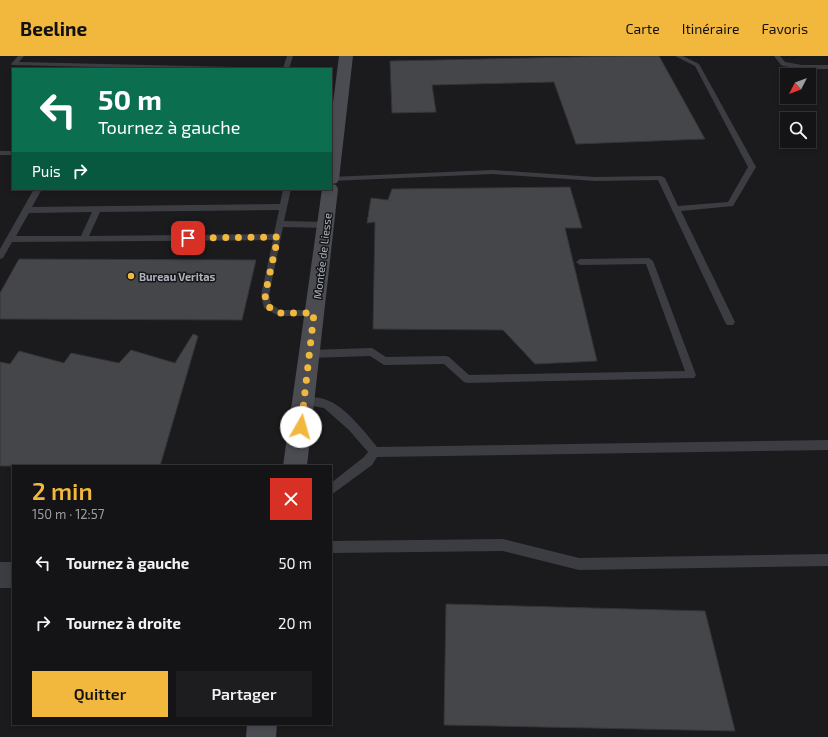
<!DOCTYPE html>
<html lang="fr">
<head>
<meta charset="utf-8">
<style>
	:root { --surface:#141416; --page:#1d1d1f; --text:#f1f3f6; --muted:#9d9ea1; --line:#333335; --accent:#f2b83e }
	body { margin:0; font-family:"Exo 2",sans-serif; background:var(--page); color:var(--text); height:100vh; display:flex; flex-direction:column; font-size:15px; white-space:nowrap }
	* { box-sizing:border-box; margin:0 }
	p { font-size:13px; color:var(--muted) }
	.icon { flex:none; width:22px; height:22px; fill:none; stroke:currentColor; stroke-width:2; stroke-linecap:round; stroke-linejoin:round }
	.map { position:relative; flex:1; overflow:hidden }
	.panel { position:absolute; left:12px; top:409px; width:320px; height:260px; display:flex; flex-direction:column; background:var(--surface); border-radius:0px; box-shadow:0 2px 6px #0003,0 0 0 1px var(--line) }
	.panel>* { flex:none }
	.guide { position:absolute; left:12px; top:12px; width:320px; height:122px; border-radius:0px; box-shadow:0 2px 6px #0003,0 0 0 1px var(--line); background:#0b6e4f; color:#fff; overflow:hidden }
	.needle { width:26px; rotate:228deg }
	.controls { position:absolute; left:780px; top:12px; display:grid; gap:8px }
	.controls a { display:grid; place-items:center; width:36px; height:36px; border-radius:0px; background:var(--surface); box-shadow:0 2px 6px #0003,0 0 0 1px var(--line); font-size:20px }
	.pin { position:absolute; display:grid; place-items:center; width:34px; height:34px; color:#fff; margin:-17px; border-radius:8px; box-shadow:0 2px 6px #0006 }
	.me { position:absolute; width:44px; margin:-22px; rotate:7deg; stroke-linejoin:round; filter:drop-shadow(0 0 3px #0008) }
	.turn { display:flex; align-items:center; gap:14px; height:84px; padding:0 20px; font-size:18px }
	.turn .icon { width:52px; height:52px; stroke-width:2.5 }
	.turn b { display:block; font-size:28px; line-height:34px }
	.then { display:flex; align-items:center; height:38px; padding:0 20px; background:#0003; gap:8px; font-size:15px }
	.round { display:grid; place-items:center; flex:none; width:42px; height:42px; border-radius:0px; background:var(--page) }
	.summary { display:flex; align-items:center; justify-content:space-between; height:68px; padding:0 20px }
	h1 { font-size:24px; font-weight:600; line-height:30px; color:var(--accent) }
	.cta { display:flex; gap:8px; margin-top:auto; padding:8px 20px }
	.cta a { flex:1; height:46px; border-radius:0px; background:var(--accent); color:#111; font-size:16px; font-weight:600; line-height:46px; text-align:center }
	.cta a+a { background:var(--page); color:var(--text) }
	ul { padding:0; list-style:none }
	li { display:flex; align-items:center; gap:12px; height:60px; padding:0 20px }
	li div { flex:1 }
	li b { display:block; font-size:15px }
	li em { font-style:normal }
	header { display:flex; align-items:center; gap:24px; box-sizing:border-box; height:56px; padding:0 20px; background:var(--accent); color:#111 }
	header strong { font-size:19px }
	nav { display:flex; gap:22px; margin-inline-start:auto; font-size:14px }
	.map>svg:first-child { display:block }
	.building { fill:#45464a; stroke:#353539 }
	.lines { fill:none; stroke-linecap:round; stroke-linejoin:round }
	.lane { fill:#3c3d42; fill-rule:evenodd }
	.street { fill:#3c3d42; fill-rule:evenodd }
	.secondary { fill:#4a4c52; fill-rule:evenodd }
	.route { stroke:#f2b83e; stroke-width:7; stroke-dasharray:0 12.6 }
	.poi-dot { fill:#f2b83e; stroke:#161618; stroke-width:1.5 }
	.labels { text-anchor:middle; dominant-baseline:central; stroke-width:3; stroke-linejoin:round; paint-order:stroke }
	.street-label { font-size:11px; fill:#adb2bc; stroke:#161618 }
	.poi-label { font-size:11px; font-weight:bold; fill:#adb2bc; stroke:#161618; text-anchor:start }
</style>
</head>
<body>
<header>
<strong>Beeline</strong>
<nav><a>Carte</a><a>Itinéraire</a><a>Favoris</a></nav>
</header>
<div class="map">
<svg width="828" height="681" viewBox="0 0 828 681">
	<rect width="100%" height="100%" fill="#1b1b1d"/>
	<path class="building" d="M623,0H659L705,83L576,88L554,26L432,29L436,56L392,57L390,5Z
		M570,131L582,172H565L597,305L535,308L503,274L373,273L375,166L367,167L371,142L388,144L392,133Z
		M19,203L256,204L242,264L0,263V237Z
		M193,278L198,280L160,410H0V306L10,308L19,295L64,307L71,297L119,307L131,294L175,307Z
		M446,548L705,555L735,675L444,669Z"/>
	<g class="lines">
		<path class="lane" d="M18,0H24L19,6L283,12L287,0H293L289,13H184L12,9L11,8Z
			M675,0H683L699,8L756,111L733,150L681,155L735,266L733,269H727L725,266L658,124L595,125L493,118L331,125V121L493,114L595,121L661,120L665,122L678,150L728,146L748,111L695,10Z
			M774,0H780L785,6L802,9H828V13H802L783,10L781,9Z
			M0,95H13V99H0Z
			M34,133H42L32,151L280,148L283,133H291L284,165L325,166L329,169L325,172L283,171L269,239L271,248L280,254H314L319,257L314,260H279L264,252L261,239L273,184L12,186L3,202L0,203V193ZM279,154L274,178L89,180L100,156ZM92,156L81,180H16L29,157Z
			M649,202L653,205L696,319L694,322L467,327L464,326L444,308L384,309L370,300L309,302L306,301L304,298L306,295L309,294L372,292L386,301L446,300L449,301L469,319L685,315L646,208L580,209L576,206L580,203Z
			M304,341C313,341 321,341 329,345C345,351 366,377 377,391L828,384V394L377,401L372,409L331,439V427L364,401L368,396L349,374L324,352L300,348L299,345L300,342Z
			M503,483L579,502L828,498V510L579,514L503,495L331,497V485Z"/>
		<path class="street" d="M0,506H13V532H0Z"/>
		<path class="secondary" d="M339,0H353L339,123L337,127L332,128L336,129L338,133L307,410H283L322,133H331V62Z
			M247,668H277L276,681H246Z"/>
	</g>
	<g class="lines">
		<path class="route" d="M188,182L278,181L265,239L267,250L279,257H314L301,371"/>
	</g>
	<circle class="poi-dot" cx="131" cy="220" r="4"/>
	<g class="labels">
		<g class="street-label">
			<text transform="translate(322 200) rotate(-83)">Montée de Liesse</text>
		</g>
		<g class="poi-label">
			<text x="139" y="220">Bureau Veritas</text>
		</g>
	</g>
</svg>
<div class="controls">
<a><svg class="needle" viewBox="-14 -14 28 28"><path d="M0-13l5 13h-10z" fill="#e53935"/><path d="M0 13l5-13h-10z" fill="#9d9ea1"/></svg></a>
<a><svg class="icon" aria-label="search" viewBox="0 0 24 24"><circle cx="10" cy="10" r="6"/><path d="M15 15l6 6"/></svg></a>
</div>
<div class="pin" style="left:188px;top:182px;background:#d93025"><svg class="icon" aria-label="arrive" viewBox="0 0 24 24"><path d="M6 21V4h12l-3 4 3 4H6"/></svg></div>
<svg class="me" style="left:301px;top:371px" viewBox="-20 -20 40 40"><circle r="19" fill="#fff"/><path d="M0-13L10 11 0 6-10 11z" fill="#f2b83e"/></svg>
<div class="guide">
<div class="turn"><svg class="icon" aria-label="left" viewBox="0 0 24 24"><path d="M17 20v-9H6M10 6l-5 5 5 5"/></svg><div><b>50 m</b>Tournez à gauche</div></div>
<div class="then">Puis<svg class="icon" aria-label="right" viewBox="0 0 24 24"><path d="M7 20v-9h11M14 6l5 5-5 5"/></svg></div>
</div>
<section class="panel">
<div class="summary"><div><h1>2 min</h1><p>150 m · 12:57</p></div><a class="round" style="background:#d93025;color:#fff"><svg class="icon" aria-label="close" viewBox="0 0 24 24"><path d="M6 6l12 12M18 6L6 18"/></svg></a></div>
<ul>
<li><svg class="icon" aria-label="left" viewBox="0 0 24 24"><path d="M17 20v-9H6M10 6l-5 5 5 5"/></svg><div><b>Tournez à gauche</b></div><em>50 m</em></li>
<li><svg class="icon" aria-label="right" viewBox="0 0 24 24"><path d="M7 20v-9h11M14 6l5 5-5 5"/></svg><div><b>Tournez à droite</b></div><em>20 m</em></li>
</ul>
<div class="cta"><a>Quitter</a><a>Partager</a></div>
</section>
</div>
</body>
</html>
